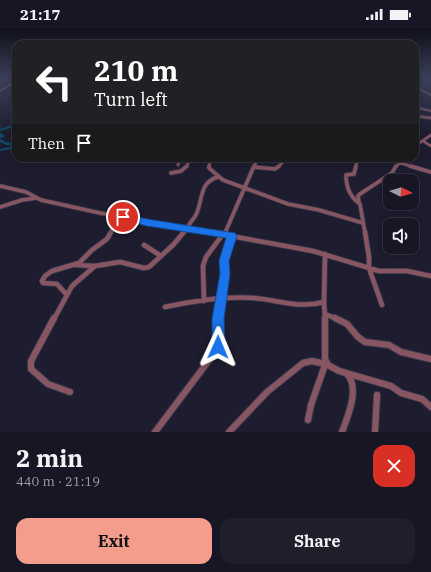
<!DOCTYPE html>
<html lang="en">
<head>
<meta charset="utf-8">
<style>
	:root { --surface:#161624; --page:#1f1f2c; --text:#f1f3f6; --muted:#9e9fa6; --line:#353541; --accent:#f49d8d }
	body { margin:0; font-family:"IBM Plex Serif",serif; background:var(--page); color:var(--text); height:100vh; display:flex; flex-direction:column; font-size:15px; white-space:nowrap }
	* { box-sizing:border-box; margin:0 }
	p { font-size:13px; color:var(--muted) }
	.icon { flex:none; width:22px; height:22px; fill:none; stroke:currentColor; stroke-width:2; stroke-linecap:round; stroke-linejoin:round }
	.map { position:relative; height:404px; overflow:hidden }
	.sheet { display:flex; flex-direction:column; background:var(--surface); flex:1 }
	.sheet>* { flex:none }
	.banner { position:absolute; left:12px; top:12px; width:407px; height:122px; border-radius:12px; box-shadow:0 2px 10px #0003,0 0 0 1px var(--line); background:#202124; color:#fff; overflow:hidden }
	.needle { width:26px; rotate:95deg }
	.fabs { position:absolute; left:383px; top:146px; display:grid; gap:8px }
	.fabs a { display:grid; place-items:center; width:36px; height:36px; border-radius:8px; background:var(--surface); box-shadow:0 2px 10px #0003,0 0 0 1px var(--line); font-size:20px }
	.pin { position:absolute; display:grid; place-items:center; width:34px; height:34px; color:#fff; margin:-17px; border:2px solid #fff; border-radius:50%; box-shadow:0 1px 4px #0007 }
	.me { position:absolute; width:44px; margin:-22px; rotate:1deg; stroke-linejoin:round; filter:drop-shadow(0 0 3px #0008) }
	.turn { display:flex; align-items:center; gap:14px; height:84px; padding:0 16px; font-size:18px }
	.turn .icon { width:52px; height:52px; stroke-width:2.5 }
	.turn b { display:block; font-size:28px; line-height:34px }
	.then { display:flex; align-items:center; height:38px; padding:0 16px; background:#0003; gap:8px; font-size:15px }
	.round { display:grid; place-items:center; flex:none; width:42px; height:42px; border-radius:12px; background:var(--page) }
	.headline { display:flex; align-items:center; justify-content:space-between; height:68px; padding:0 16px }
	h1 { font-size:24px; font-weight:700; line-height:30px }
	.primary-button { display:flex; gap:8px; margin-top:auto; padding:8px 16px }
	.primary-button a { flex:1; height:46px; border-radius:12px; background:var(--accent); color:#111; font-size:16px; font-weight:700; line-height:46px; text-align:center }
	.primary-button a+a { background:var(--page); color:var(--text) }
	.status { display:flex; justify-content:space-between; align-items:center; height:28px; padding:0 20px; background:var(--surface); direction:ltr }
	.status svg { height:11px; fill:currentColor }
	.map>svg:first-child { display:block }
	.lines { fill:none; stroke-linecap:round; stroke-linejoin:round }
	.stream { stroke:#0c4c67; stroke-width:1 }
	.river { fill:#0c4c67; fill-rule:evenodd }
	.minor-far4-casing { stroke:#3a394b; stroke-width:3 }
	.minor-far3-casing { stroke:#3a394b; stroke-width:3.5 }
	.minor-far2-casing { stroke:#3a394b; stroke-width:5 }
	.minor-far1-casing { stroke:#3a394b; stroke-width:6 }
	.minor-casing { stroke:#3a394b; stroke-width:8 }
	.minor-far4 { stroke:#885562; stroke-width:2 }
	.minor-far3 { stroke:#885562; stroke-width:2.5 }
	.minor-far2 { stroke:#885562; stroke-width:3.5 }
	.minor-far1 { stroke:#885562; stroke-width:4.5 }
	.minor { stroke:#885562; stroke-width:6 }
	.route { fill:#1a73e8; stroke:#114b97 }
</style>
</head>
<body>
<div class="status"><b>21:17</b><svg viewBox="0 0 49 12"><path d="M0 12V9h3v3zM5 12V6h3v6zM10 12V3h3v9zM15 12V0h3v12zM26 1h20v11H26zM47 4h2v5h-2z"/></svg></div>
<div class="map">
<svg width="431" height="404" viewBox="0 0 431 404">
	<rect width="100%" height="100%" fill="#1e1d30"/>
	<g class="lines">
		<path class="stream" d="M0,96V99"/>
		<path class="river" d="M10,98H16V100H10L0,103V101Z
			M0,105L4,107V109L0,110Z
			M0,111L8,115L15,114L16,119L12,121L0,123V121L10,119L13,117H7L0,114Z"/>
		<defs>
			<path id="minor-far4" d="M415,59L431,67
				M0,63L16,53
				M415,79L431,83"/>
			<path id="minor-far3" d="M415,88L431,90
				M423,113L431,118
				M415,118L431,107
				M385,130L413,139
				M178,137L181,130
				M186,139L191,130
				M209,139L211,130
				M254,139L258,130
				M278,139L282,135
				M355,139L359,130
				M396,139L404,130"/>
			<path id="minor-far2" d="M209,138V140L223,152L288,176L319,182L363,195
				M356,138L354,146L346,147C346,159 350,169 360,176L365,205
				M410,138L431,144
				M254,139L275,141L279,138
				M171,145L181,143L187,138
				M0,158L26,164L41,172L100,185L215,205
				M359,175L358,168L360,166L392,145L396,138
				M0,179L22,172L36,170
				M111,205L114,187
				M183,205C187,199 192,193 196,187C203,172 199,154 218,149
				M225,205L254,138"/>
			<path id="minor-far1" d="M209,204L313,223L379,243H407L431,248
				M365,204L369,229V240L382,277
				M225,206L226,204
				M144,217L161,228
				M325,226L324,274L325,291
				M76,237L95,238L120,234L144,240L149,239L173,217L184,204
				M66,266L57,256L43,255L42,253L45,248L52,243L79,235L92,222L107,211L111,204
				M204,273L203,238L206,229L223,206
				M165,279C194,273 224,268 254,270C278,272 300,281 324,274
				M325,286L337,291
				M54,291L72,258L95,238
				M218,291L225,244L224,233L232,208"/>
			<path id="minor" d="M54,290L31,333V341L48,356L70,364
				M325,290V331L328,337L339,343L391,358L401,365L422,371L431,379
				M335,290L347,296L358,309L365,314L389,317L401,324L431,331
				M308,392L311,377L326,334
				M155,404L219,319L218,290
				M229,404L267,364L303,335L312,333L325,336
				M342,404C348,388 360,360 347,346
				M375,404L377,367"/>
		</defs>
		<use href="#minor-far4" class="minor-far4-casing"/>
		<use href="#minor-far3" class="minor-far3-casing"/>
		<use href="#minor-far2" class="minor-far2-casing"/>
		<use href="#minor-far1" class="minor-far1-casing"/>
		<use href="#minor" class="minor-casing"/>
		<use href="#minor-far4" class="minor-far4"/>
		<use href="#minor-far3" class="minor-far3"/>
		<use href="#minor-far2" class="minor-far2"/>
		<use href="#minor-far1" class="minor-far1"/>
		<use href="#minor" class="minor"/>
	</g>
	<linearGradient id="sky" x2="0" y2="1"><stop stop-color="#10101a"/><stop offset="0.47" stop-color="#3b4059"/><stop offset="1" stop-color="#3b4059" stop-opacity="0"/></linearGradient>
	<rect width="431" height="105" fill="url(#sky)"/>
	<path class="route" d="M123,186L147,191L235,205L237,208L229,233L230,246L224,291L225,319L223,323L218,325L214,323L212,319V291L220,246L219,233L226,210L147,198L120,191L119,189Z"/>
</svg>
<div class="fabs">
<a><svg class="needle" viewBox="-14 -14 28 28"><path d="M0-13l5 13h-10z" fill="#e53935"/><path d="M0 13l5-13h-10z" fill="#9e9fa6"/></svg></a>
<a><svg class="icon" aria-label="sound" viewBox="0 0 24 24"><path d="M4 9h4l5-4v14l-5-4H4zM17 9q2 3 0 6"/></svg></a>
</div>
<div class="pin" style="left:123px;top:189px;background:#d93025"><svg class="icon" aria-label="arrive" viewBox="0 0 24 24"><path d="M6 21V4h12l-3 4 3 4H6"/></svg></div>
<svg class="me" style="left:218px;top:319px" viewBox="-20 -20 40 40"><path d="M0-17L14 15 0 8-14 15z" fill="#1a73e8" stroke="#fff" stroke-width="4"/></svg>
<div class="banner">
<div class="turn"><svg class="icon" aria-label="left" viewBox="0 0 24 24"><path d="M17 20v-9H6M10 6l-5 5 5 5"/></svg><div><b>210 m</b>Turn left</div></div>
<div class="then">Then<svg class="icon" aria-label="arrive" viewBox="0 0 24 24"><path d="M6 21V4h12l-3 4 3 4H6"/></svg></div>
</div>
</div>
<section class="sheet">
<div class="headline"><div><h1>2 min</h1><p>440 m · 21:19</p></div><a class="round" style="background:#d93025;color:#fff"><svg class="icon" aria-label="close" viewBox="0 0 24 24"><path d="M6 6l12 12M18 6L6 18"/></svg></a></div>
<div class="primary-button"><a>Exit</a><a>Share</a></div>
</section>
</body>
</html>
